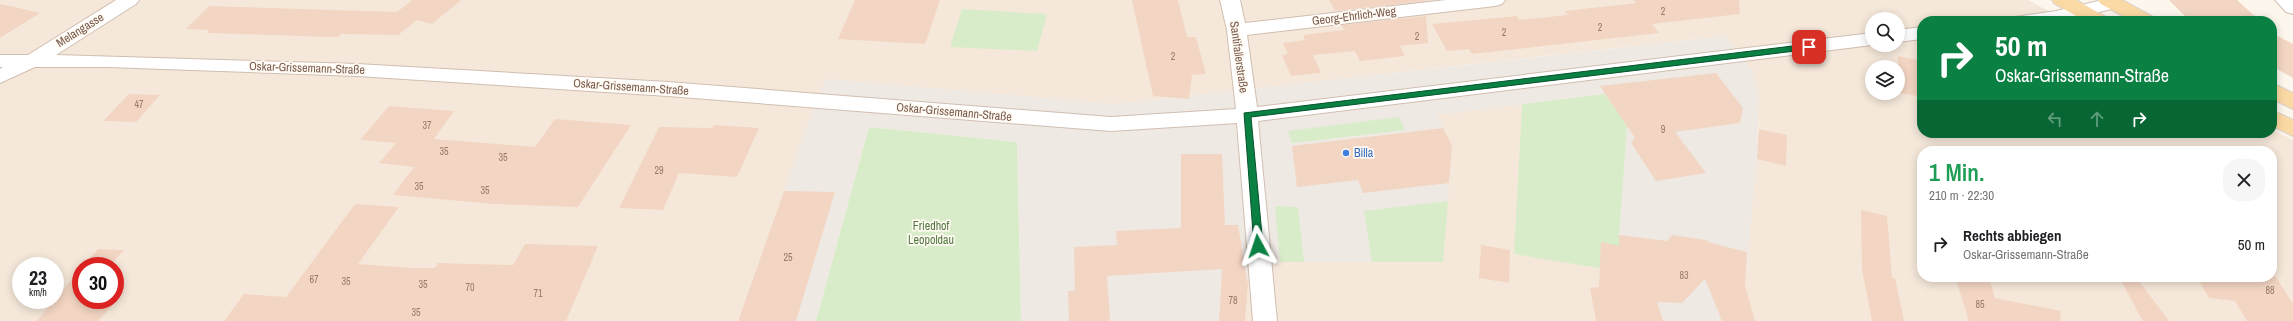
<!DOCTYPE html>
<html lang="de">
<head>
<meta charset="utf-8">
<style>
	:root { --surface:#fff; --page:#f6f6f6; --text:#202124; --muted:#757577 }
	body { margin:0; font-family:"Archivo Narrow",sans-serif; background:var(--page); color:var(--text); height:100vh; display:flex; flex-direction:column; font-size:15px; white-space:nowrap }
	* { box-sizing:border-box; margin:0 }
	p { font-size:13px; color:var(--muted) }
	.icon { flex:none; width:22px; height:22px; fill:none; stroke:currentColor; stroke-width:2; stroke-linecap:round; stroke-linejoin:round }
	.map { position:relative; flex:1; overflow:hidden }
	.details { position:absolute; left:1917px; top:146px; width:360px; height:136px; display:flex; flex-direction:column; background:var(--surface); border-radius:16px; box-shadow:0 2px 10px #0003 }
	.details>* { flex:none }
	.top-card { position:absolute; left:1917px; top:16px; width:360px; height:122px; border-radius:16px; box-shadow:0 2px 10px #0003; background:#0b8043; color:#fff; overflow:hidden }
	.tools { position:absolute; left:1865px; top:12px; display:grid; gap:8px }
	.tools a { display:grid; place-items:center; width:40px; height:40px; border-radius:50%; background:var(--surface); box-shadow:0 2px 10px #0003; font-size:20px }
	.speed { position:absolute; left:12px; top:257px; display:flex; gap:8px; font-size:20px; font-weight:700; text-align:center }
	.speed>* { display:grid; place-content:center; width:52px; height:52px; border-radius:50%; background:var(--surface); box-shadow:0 2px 10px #0003; line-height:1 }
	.speed small { font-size:10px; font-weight:400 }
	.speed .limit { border:6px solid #d22; background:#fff; color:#111 }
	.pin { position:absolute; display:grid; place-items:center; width:34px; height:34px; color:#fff; margin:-17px; border-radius:8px; box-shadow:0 2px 6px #0006 }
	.me { position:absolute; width:44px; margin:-22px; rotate:355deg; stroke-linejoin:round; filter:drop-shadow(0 0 3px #0008) }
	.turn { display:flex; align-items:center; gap:14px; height:84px; padding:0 12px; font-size:18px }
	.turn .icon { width:52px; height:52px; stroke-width:2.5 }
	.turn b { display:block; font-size:28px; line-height:34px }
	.lanes { display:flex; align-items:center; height:38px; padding:0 12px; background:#0003; justify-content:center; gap:20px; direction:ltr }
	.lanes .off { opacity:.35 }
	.round { display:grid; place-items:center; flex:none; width:42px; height:42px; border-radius:16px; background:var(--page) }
	.overview { display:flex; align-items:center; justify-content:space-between; height:68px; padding:0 12px }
	h1 { font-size:24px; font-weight:600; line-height:30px; color:#1e9e55 }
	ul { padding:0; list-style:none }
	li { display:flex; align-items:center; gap:12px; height:60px; padding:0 12px }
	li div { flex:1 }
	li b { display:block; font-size:15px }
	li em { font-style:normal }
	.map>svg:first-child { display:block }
	.residential { fill:#f5e8da; fill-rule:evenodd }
	.industrial { fill:#efe9e4 }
	.green { fill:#d8ecc9 }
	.building { fill:#f3d5c3 }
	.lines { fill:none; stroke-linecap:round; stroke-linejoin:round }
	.minor-casing { stroke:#d1beb0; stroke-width:2 }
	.major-casing { stroke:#dad1cd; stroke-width:2 }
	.minor { fill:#fff; fill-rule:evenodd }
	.major { fill:#fbd9a5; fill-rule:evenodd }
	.route { fill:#0b8043; stroke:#07532c }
	.shop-dot { fill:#3f7fe0; stroke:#fffaf3; stroke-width:1.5 }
	.labels { text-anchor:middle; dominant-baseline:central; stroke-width:3.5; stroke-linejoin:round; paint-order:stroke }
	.number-label { font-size:10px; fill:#987a6a }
	.street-label { font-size:12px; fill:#7a5c4d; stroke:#fffaf3 }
	.shop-label { font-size:12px; fill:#366cbe; stroke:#fffaf3; text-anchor:start }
	.park-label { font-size:12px; fill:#537a41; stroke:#fffaf3 }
</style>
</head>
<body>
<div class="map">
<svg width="2293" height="321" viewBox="0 0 2293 321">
	<rect width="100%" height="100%" fill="#fdf6ec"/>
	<path class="residential" d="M0,0H2028L2067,21H1922V133H2272V129L2293,140V321H1755L1745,285L1759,123L1724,36L1115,104L827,80L807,126L738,321H0ZM1872,19H1898V45H1872ZM1872,67H1898V93H1872ZM1922,151H2272V277H1922ZM21,266H55V300H21ZM81,266H115V300H81Z
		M1522,104L1515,254L1622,272L1635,321H1219L1221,279H1249L1280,262H1443L1452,145L1436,115Z"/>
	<path class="industrial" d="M1725,36L1753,71L1759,96L1757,159L1745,285L1755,321H1635L1619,261V235L1604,94L1437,115L1452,145L1443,262H1280L1249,279H1221L1219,321H1021L1017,142L869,127L816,321H738L807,126L826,79L1115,104Z"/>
	<path class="green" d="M962,9L1047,14L1037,51L950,47Z
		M1605,94L1627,126L1619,235V261L1622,272L1514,254L1522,104Z
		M1399,117L1405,130L1292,143L1288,131Z
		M869,127L1017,142L1021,321H816Z
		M1448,201L1443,262H1372L1364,211Z
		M1275,206L1298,207L1304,262H1280Z"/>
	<path class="building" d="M412,0H461L432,24L417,20L398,35L341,34L339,37H331L207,33L209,30L186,29L209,6L397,12Z
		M855,0H940L925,44L838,39Z
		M1132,0H1178L1187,37H1196L1206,74L1192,75L1189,99L1153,96Z
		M1329,0H1426V1L1335,11Z
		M1634,0H1739L1740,14L1652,24L1659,33L1472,54L1469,49L1447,51L1432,24L1517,16L1519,20L1568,15L1565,11L1636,3Z
		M2169,0H2237L2260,21H2190Z
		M0,4L15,7L40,13L0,38Z
		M1426,16L1428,43L1400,46L1405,56L1360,61L1355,51L1313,55L1321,73L1291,76L1282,55L1288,54L1283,43L1305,40L1303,35L1344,30L1341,25Z
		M2272,33L2293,44V78L2272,66Z
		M1898,56L1922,61V97L1901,93L1898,90Z
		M1716,73L1743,108L1740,123L1675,132L1706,173L1656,181L1631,143L1635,138L1600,86Z
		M129,94L160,95L136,122L103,121Z
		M389,106L454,111L434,139L535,147L555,119L631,125L578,207L494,204L393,195L414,167L379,163L396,143L360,140Z
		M714,125L759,128L737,177L679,173L663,210L619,208L659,127L712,128Z
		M1443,128L1452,145L1449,183L1363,193L1358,180L1297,187L1292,146Z
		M1759,129L1787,135L1786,166L1757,159Z
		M1181,154H1222L1225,225H1238L1248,285L1245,321H1219L1222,269L1107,276L1110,321H1069L1068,291H1075L1074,247L1117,245L1116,231L1181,228Z
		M784,191L835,192L796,321H738Z
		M355,204L399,207L358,264L414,268H435L438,263L513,265L525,244L598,246L566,321H224L244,294L286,297Z
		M1861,210L1887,216L1892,278H1895L1904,321H1872L1862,270Z
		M1619,235L1667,241L1672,235L1706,240L1711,243L1747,252L1745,285L1755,321H1722L1705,279L1682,303L1657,302L1663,321H1596L1590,288L1599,287L1601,242L1619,246Z
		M1481,245L1510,250L1509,283L1479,278Z
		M98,249L124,250L110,266H83Z
		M81,268V300L115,302L98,321H37Z
		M1955,277H1989L1995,298L2061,311L2060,321H1969Z
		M2119,277H2136L2169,321H2143Z
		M2197,277H2276L2293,304V321H2247L2235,301L2209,298Z"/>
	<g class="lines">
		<defs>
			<path id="minor" d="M116,0H139L136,4L56,55L357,64L668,82L1111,117L1236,109L1227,30L1220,0H1240L1245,23L1446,0H1505L1502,4L1495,6L1247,35L1257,107L1872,33V45L1258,121L1277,321H1253L1237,123L1111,131L668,96L357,76L107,67H35L0,83V69L3,67H0V55H28Z
				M2102,0H2120L2123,3L2120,7L2063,21H2012L2015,17L2056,11Z
				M2275,0H2293V14L2286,12Z
				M1922,27V39L1898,42V30Z"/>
			<path id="major" d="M2052,0H2076L2106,17L2109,21H2085L2055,4Z
				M2098,0H2122L2153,17L2156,21H2132L2101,4Z
				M2272,83L2293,93V109L2272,99Z
				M2272,110L2293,120V136L2272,126Z"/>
		</defs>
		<use href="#minor" class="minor-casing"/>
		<use href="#major" class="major-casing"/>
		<use href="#minor" class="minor"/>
		<use href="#major" class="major"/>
	</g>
	<path class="route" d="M1809,44L1812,45V49L1251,117L1263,246L1258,250L1254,246L1244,113Z"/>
	<circle class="shop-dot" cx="1346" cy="153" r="4"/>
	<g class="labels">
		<g class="number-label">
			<text x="1663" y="11">2</text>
			<text x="1600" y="27">2</text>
			<text x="1504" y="32">2</text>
			<text x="1417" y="36">2</text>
			<text x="1173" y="56">2</text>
			<text x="139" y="104">47</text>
			<text x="427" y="125">37</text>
			<text x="1663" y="129">9</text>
			<text x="444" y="151">35</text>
			<text x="503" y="157">35</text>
			<text x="659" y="170">29</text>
			<text x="419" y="186">35</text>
			<text x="485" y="190">35</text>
			<text x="788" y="257">25</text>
			<text x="1684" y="275">83</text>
			<text x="314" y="279">67</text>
			<text x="346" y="281">35</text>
			<text x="423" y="284">35</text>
			<text x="470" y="287">70</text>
			<text x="2270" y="290">88</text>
			<text x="538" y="293">71</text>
			<text x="1233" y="300">78</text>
			<text x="1980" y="304">85</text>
			<text x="416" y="312">35</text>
		</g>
		<g class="street-label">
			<text transform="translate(1354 16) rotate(-7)">Georg-Ehrlich-Weg</text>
			<text transform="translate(80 30) rotate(-32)">Melangasse</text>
			<text transform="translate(1239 57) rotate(82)">Santifallerstraße</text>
			<text transform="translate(307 68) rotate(2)">Oskar-Grissemann-Straße</text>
			<text transform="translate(631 87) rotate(4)">Oskar-Grissemann-Straße</text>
			<text transform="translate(954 112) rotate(5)">Oskar-Grissemann-Straße</text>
		</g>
		<g class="shop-label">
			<text x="1354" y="153">Billa</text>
		</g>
		<g class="park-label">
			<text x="931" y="226">Friedhof<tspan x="931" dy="14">Leopoldau</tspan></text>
		</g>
	</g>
</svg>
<div class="tools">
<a><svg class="icon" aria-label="search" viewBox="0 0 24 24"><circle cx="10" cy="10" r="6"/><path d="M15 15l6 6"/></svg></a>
<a><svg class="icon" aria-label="layers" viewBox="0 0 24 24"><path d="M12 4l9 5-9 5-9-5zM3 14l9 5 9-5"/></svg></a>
</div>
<div class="speed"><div>23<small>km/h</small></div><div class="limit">30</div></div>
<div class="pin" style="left:1809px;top:47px;background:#d93025"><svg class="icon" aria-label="arrive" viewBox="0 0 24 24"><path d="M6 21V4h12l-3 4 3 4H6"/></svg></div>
<svg class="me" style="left:1258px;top:246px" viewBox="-20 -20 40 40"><path d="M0-17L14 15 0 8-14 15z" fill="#0b8043" stroke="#fff" stroke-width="4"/></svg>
<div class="top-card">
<div class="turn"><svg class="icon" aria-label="right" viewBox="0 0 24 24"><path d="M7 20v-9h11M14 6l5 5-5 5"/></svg><div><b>50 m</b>Oskar-Grissemann-Straße</div></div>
<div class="lanes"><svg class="icon off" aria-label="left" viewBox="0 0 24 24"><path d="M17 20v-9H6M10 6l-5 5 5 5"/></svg><svg class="icon off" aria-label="ahead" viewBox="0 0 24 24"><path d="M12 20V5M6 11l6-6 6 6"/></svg><svg class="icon" aria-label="right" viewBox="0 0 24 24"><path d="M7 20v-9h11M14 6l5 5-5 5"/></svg></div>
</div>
<section class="details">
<div class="overview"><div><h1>1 Min.</h1><p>210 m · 22:30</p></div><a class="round"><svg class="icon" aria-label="close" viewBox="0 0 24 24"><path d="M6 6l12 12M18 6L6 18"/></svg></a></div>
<ul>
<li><svg class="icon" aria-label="right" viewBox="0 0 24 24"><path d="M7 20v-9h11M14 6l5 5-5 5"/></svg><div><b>Rechts abbiegen</b><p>Oskar-Grissemann-Straße</p></div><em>50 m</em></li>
</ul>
</section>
</div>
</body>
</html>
